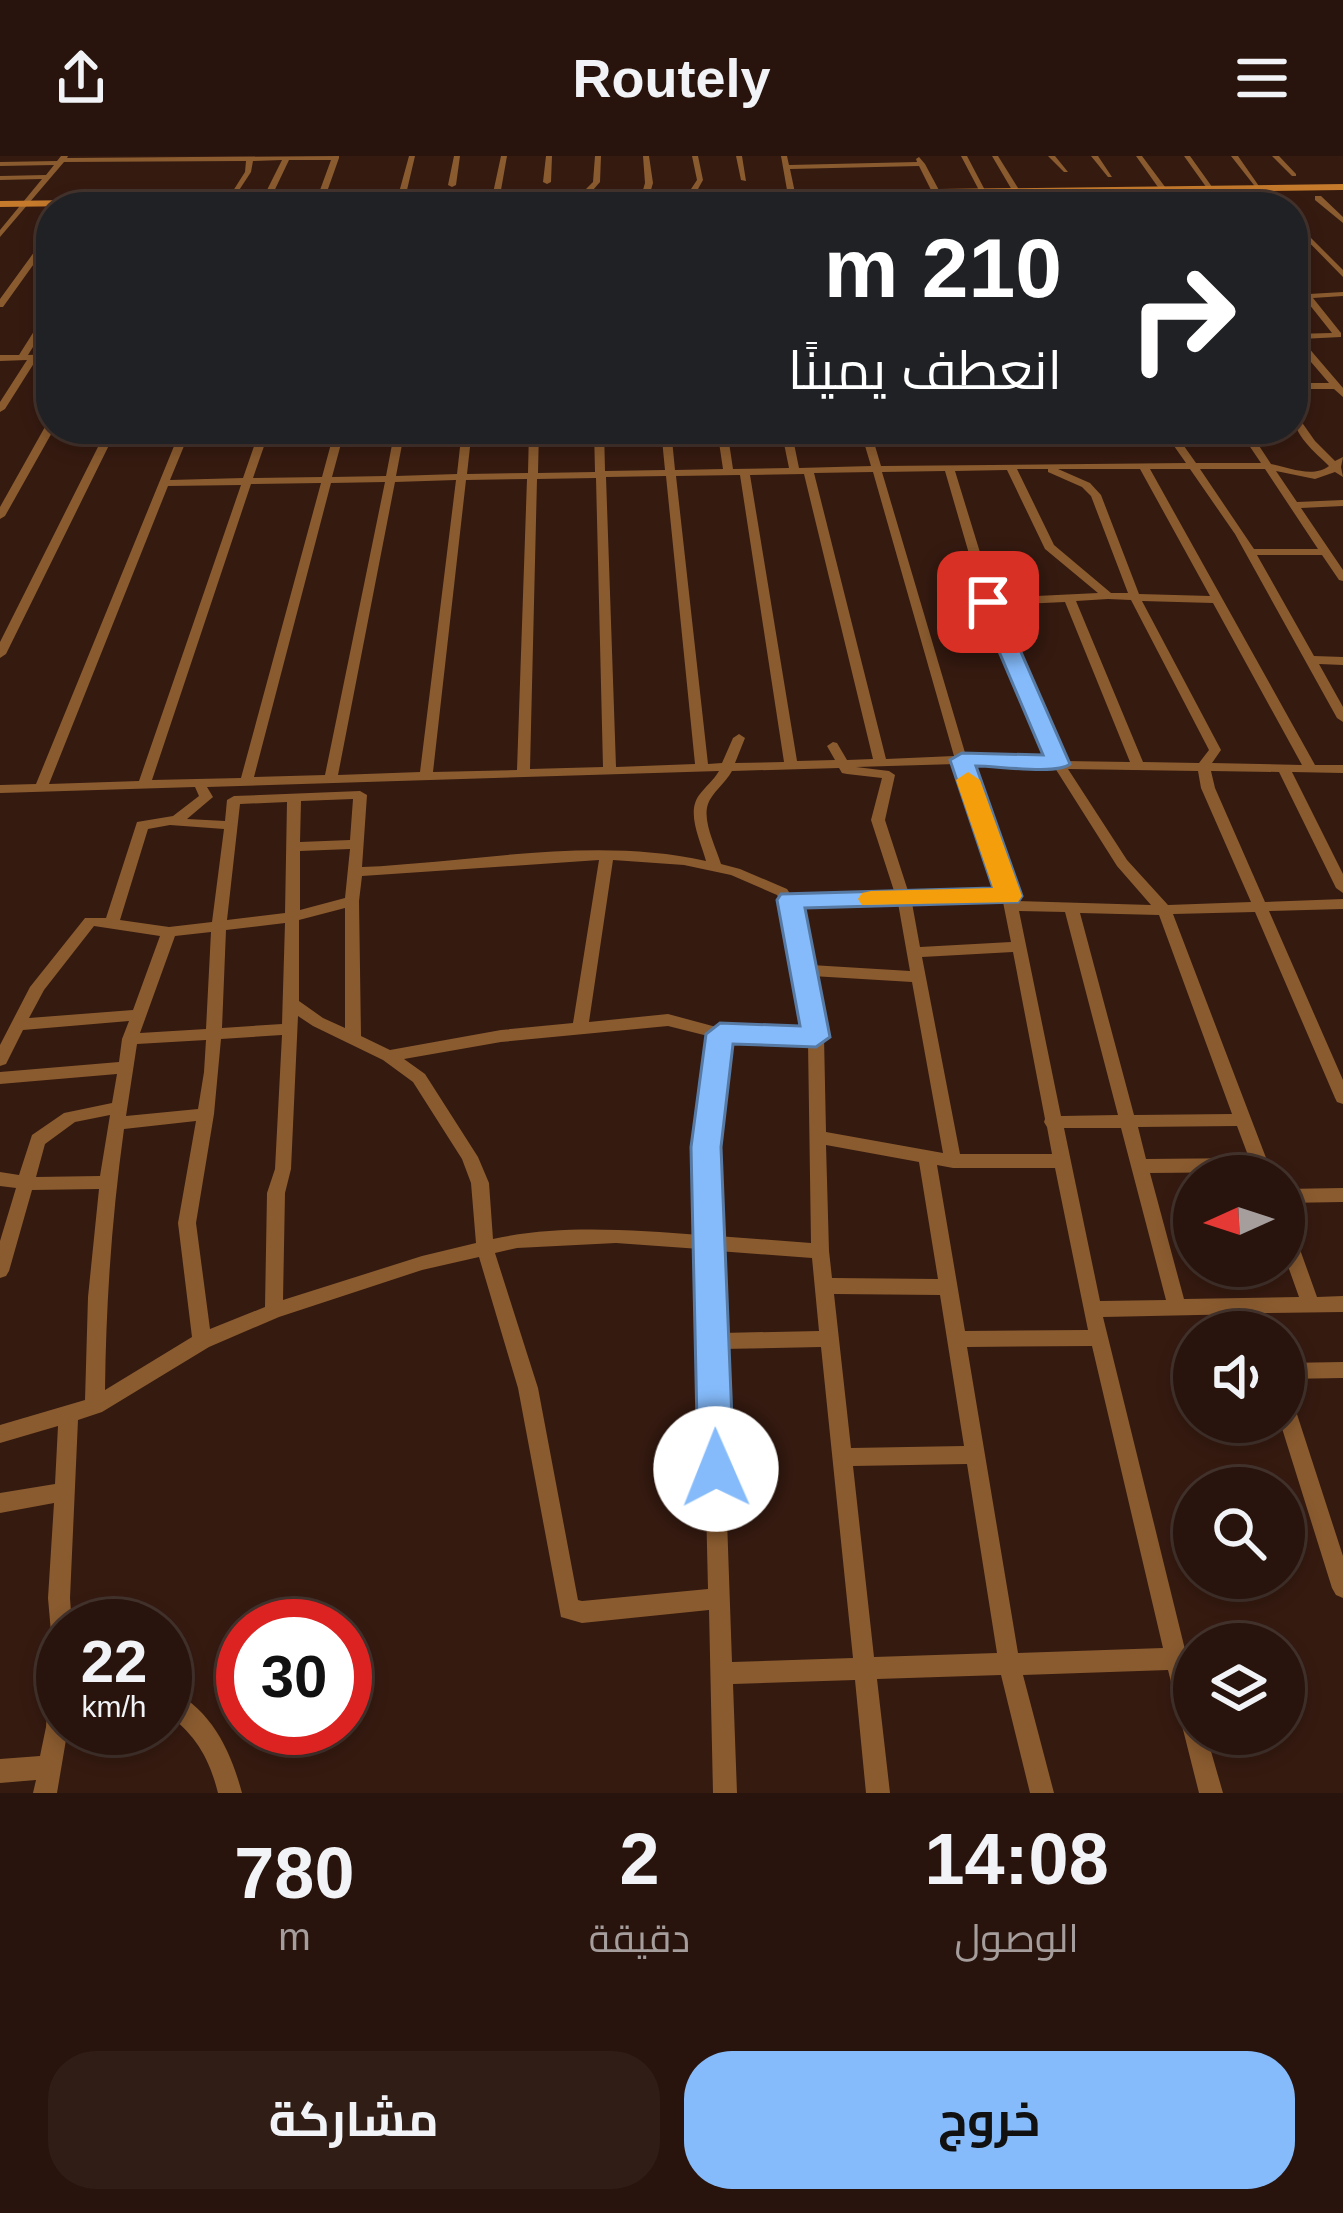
<!DOCTYPE html>
<html lang="ar">
<head>
<meta charset="utf-8">
<style>
	:root { --surface:#28140c; --page:#301d15; --text:#f1f3f6; --muted:#a59e9d; --line:#44332d; --accent:#85bbfb }
	body { margin:0; font-family:Helvetica,Cairo,sans-serif; background:var(--page); color:var(--text); direction:rtl; height:100vh; display:flex; flex-direction:column; font-size:45px; white-space:nowrap }
	* { box-sizing:border-box; margin:0 }
	p { font-size:39px; color:var(--muted) }
	.icon { flex:none; width:66px; height:66px; fill:none; stroke:currentColor; stroke-width:2; stroke-linecap:round; stroke-linejoin:round }
	.map { position:relative; height:1637px; overflow:hidden; direction:ltr }
	.panel { display:flex; flex-direction:column; background:var(--surface); flex:1 }
	.panel>* { flex:none }
	.banner { position:absolute; left:36px; top:36px; width:1272px; height:252px; border-radius:48px; box-shadow:0 6px 18px #0003,0 0 0 3px var(--line); direction:rtl; background:#202124; color:#fff; overflow:hidden }
	.needle { width:78px; rotate:267deg }
	.tools { position:absolute; left:1173px; top:999px; display:grid; gap:24px }
	.tools a { display:grid; place-items:center; width:132px; height:132px; border-radius:50%; background:var(--surface); box-shadow:0 6px 18px #0003,0 0 0 3px var(--line); font-size:60px }
	.speed { position:absolute; left:36px; top:1443px; display:flex; gap:24px; font-size:60px; font-weight:700; text-align:center }
	.speed>* { display:grid; place-content:center; width:156px; height:156px; border-radius:50%; background:var(--surface); box-shadow:0 6px 18px #0003,0 0 0 3px var(--line); line-height:1 }
	.speed small { font-size:30px; font-weight:400 }
	.speed .limit { border:18px solid #d22; background:#fff; color:#111 }
	.pin { position:absolute; display:grid; place-items:center; width:102px; height:102px; color:#fff; margin:-51px; border-radius:24px; box-shadow:0 6px 18px #0006 }
	.me { position:absolute; width:132px; margin:-66px; rotate:359deg; stroke-linejoin:round; filter:drop-shadow(0 0 9px #0008) }
	.turn { display:flex; align-items:center; gap:42px; height:252px; padding:0 48px; font-size:54px }
	.turn .icon { width:156px; height:156px; stroke-width:2.5 }
	.turn b { display:block; font-size:84px; line-height:102px }
	.eta { display:flex; justify-content:space-evenly; align-items:center; height:204px; text-align:center }
	.eta b { font-size:72px; font-weight:700; line-height:84px }
	.primary-button { display:flex; gap:24px; margin-top:auto; padding:24px 48px }
	.primary-button a { flex:1; height:138px; border-radius:48px; background:var(--accent); color:#111; font-size:48px; font-weight:700; line-height:138px; text-align:center }
	.primary-button a+a { background:var(--page); color:var(--text) }
	header { display:flex; justify-content:space-between; align-items:center; height:156px; padding:0 48px; background:var(--surface); font-size:54px; font-weight:700 }
	.map>svg:first-child { display:block }
	.lines { fill:none; stroke-linecap:round; stroke-linejoin:round }
	.street { fill:#8a5b2f; fill-rule:evenodd }
	.secondary { fill:#c57a2c; fill-rule:evenodd }
	.route { fill:#85bbfb; stroke:#567aa3; stroke-width:3 }
	.slow { fill:#f59e0b }
</style>
</head>
<body>
<header><svg class="icon" aria-label="menu" viewBox="0 0 24 24"><path d="M4 6h16M4 12h16M4 18h16"/></svg>Routely<svg class="icon" aria-label="share" viewBox="0 0 24 24"><path d="M12 15V3M7 8l5-5 5 5M5 13v7h14v-7"/></svg></header>
<div class="map">
<svg width="1343" height="1637" viewBox="0 0 1343 1637">
	<rect width="100%" height="100%" fill="#351a10"/>
	<g class="lines">
		<path class="street" d="M61,0H68L67,2L339,0V2L323,47L316,45L331,4H289L269,46L265,48L261,46L282,4L253,5L251,16L230,48L226,46L245,16L246,5L64,6L0,81V74L42,23L0,24V20L46,19L54,9L0,10V6L57,5Z
			M409,0H415L403,51H395Z
			M454,0H460L456,29L452,31L448,29Z
			M501,0H507L498,51H490Z
			M546,0H552L551,26L547,28L543,26Z
			M595,0H601L600,26L593,34L596,51H588L585,34L593,26Z
			M643,0H649L653,27L646,51H638L645,27Z
			M692,0H698L703,24L693,42L694,51H686L685,42L697,24Z
			M736,0H742L746,25L741,24Z
			M781,0H787L789,9L917,6L916,3L919,1L925,8L941,38L934,40L919,10L790,13L798,51H790Z
			M961,0H967L988,40L981,38Z
			M992,0H998L1030,51H1022Z
			M1048,0H1055L1068,16H1064Z
			M1091,0H1098L1112,21H1108Z
			M1136,0H1142L1180,51H1172Z
			M1184,0H1190L1215,35H1209Z
			M1231,0H1238L1261,33H1257Z
			M1272,0H1279L1296,18V20H1292Z
			M971,36H974L982,51H974L967,38Z
			M874,37L878,39L883,51H875L870,39Z
			M923,37L933,51H925L919,39Z
			M1315,40H1321L1343,61V67L1315,44Z
			M1271,41L1283,51H1275L1267,43Z
			M1218,42H1224L1232,51H1224Z
			M1293,64L1343,114V121L1293,70Z
			M48,77H51V84L3,151H0V143Z
			M1293,121L1309,138L1343,136V140L1313,142L1341,177V181L1301,183L1343,232V241L1334,233H1293V227H1329L1293,185V178L1332,177L1305,143H1293V139L1301,138L1293,128Z
			M48,153H51V162L28,199L51,198V204H36L5,253L0,256V246L27,204L0,205V199H19Z
			M1293,257L1296,258L1315,285L1335,305L1343,301L1341,311L1343,321L1335,316L1315,323L1276,315L1297,346L1343,344V350L1301,352L1343,414V425L1339,424L1322,399H1257L1314,500L1343,501V509L1319,508L1343,551V566L1337,562L1235,378L1190,313H1150L1315,609H1343V617L1292,616L1343,718V737L1336,732L1279,616L1211,615L1215,632L1265,746L1343,743V753L1269,755L1343,924V948L1337,946L1335,942L1255,756L1173,758L1273,1020H1255L1254,1016L1150,1017L1184,1143L1299,1141L1284,1099V1067L1290,1069L1293,1074L1317,1141L1343,1140V1156L1264,1157L1269,1176H1251L1246,1158L1103,1161L1194,1530V1578H1206L1223,1637H1199L1168,1514L1023,1519L1054,1637H1030L1001,1519L877,1523L890,1637H866L855,1524L733,1528L737,1637H713L709,1454L582,1467L561,1461L518,1232L479,1101L422,1114L279,1161L209,1191L102,1256L78,1264L70,1442L72,1470H63V1572H68L57,1637H33L36,1624L0,1627V1603L40,1600L46,1571L52,1488L48,1442L54,1347L0,1357V1337L55,1328L58,1270L0,1287V1269L85,1244L88,1141L99,1033L32,1034L9,1115L6,1120L0,1122V1085L16,1032L0,1030V1016L19,1019L32,979L64,957L112,947L117,918L0,928V916L119,906L122,883L129,865L23,874L6,908L0,910V889L30,831L85,762H106L137,666L173,660L199,640L195,631L0,637V629L36,628L181,273H191L170,324L243,322L260,273H270L253,322L322,321L335,273H345L332,321L386,320L395,273H405L396,320L457,318L462,273H472L467,318L528,317L529,273H539L538,317L595,316L594,273H604L605,315L665,314L661,273H671L675,314L723,313L717,273H727L733,313L789,312L781,273H791L799,312L871,310L860,273H870L881,310L1186,307L1162,273H1172L1196,307H1261L1238,273H1248L1271,308C1290,312 1313,322 1329,310C1315,296 1293,279 1293,257ZM1017,313H1048V316L1082,331L1091,340L1128,437H1111L1054,389ZM1058,313H1140L1210,440L1139,438L1101,339L1090,327ZM1200,313H1265L1318,393H1254ZM1007,314L1045,393L1098,437L994,442L955,315ZM945,315L983,446L1028,559L1050,604L998,599L966,600L882,316ZM873,316L954,600L886,603L814,317ZM804,318L873,603L847,604L837,587L833,586L827,590L835,604L797,605L750,319ZM740,319L784,606L735,607L745,582L739,578L733,582L722,607L708,608L676,320ZM666,320L695,608L616,611L606,321ZM596,322L603,611L530,613L537,323ZM527,323L517,614L433,616L466,324ZM456,324L420,616L338,619L395,326ZM385,326L325,619L254,621L331,327ZM321,327L241,622L152,624L251,328ZM241,329L139,625L49,628L168,330ZM1108,443L1131,444L1209,594L1199,607L1143,606L1076,445ZM1142,445L1213,447L1302,609L1212,607L1221,594ZM1065,446L1130,606L1064,605L1040,559L996,449ZM998,607L1055,612L1117,710L1151,749L1017,745L969,608ZM956,608L1000,736L909,738L885,664L895,619L889,615L856,611ZM839,612L842,617L847,618L882,622L871,664L895,738L791,739L787,733L740,713L721,708C716,691 702,665 708,648C711,638 726,626 732,615ZM1068,613L1198,615L1201,632L1251,746L1168,749L1127,704ZM719,615C713,625 706,630 700,638C685,656 701,685 706,705C594,680 475,706 362,711L367,639L360,635L234,640L227,644L225,665L187,663L213,641L207,631ZM353,643L350,684L300,686L301,645ZM287,646L285,757L227,764L240,648ZM170,669L224,673L212,766L169,771L120,764L148,673ZM350,693L345,742L300,754V695ZM599,704L573,867L501,874L390,894L361,880L359,745L362,720ZM613,704L684,709L731,719L777,739L786,753L807,875L720,872L668,858L589,866ZM1003,746L1011,786L920,791L912,747ZM898,747L910,815L811,809L797,749ZM345,752V872L323,862L299,845V764ZM1019,755L1065,756L1118,959L1061,960ZM1080,757L1159,759L1232,958L1134,959ZM285,767L282,868L222,872L226,774ZM94,770L160,780L133,854L29,862L44,834ZM211,776L206,873L140,877L175,780ZM1013,796L1045,963L1044,966L1047,971L1052,998H960L922,801ZM812,820L912,826L943,997L826,976L824,881ZM298,860L313,870L383,904L413,926L462,1003L471,1027L476,1087L422,1100L283,1144L285,1037L291,1013ZM668,870L712,881L698,991L700,1079C632,1074 560,1068 493,1083L489,1027L478,1001L425,918L404,903L501,886ZM282,879L275,1013L267,1037L265,1151L210,1173L196,1067L214,958L221,883ZM206,884L204,916L198,953L126,960L137,888ZM727,884L808,886L811,1087L717,1080L714,991ZM110,959L100,1020L36,1021L45,988L75,966ZM196,965L178,1067L192,1181L105,1234C106,1146 112,1060 124,973ZM1237,970L1249,1002L1146,1003L1138,971ZM1064,972H1121L1166,1144L1100,1145ZM826,989L919,1006L938,1123L832,1122L829,1095ZM937,1009L953,1012H1055L1088,1174L965,1175ZM616,1087L700,1093L708,1433L582,1445L578,1444L538,1232L495,1097L517,1092ZM718,1095L812,1102L819,1175L721,1177ZM834,1138L940,1139L964,1290L851,1292ZM1092,1190L1163,1492L1018,1497L967,1191ZM821,1191L853,1502L732,1506L721,1193ZM967,1308L997,1497L874,1501L853,1310Z
			M51,266V273H54L5,360L0,363V351L46,269Z
			M107,273H117L6,498L0,502V486Z
			M1343,1032V1046L1284,1047V1033Z
			M1343,1206V1222L1284,1223V1207Z
			M1284,1240L1291,1243L1294,1249L1343,1400V1442L1336,1439L1332,1432L1280,1266H1284Z
			M165,1531C210,1551 230,1592 242,1637H218C209,1601 195,1578 165,1556Z"/>
		<path class="secondary" d="M1343,28V34L0,51V45Z"/>
	</g>
	<path class="route" d="M988,440L999,446L1070,608C1057,619 998,610 976,610L1022,740L1018,746L805,752L830,881L816,891L733,888L721,991L734,1313L729,1325L716,1330L703,1325L698,1313L691,991L706,878L720,867L800,870L777,744L781,738L993,732L950,604L962,597L1043,599L978,446Z"/>
	<path class="slow" d="M968,616L980,624L1022,740L1018,746L862,749L858,743L862,737L871,735L993,732L956,624Z"/>
</svg>
<div class="tools">
<a><svg class="needle" viewBox="-14 -14 28 28"><path d="M0-13l5 13h-10z" fill="#e53935"/><path d="M0 13l5-13h-10z" fill="#a59e9d"/></svg></a>
<a><svg class="icon" aria-label="sound" viewBox="0 0 24 24"><path d="M4 9h4l5-4v14l-5-4H4zM17 9q2 3 0 6"/></svg></a>
<a><svg class="icon" aria-label="search" viewBox="0 0 24 24"><circle cx="10" cy="10" r="6"/><path d="M15 15l6 6"/></svg></a>
<a><svg class="icon" aria-label="layers" viewBox="0 0 24 24"><path d="M12 4l9 5-9 5-9-5zM3 14l9 5 9-5"/></svg></a>
</div>
<div class="speed"><div>22<small>km/h</small></div><div class="limit">30</div></div>
<div class="pin" style="left:988px;top:446px;background:#d93025"><svg class="icon" aria-label="arrive" viewBox="0 0 24 24"><path d="M6 21V4h12l-3 4 3 4H6"/></svg></div>
<svg class="me" style="left:716px;top:1313px" viewBox="-20 -20 40 40"><circle r="19" fill="#fff"/><path d="M0-13L10 11 0 6-10 11z" fill="#85bbfb"/></svg>
<div class="banner">
<div class="turn"><svg class="icon" aria-label="right" viewBox="0 0 24 24"><path d="M7 20v-9h11M14 6l5 5-5 5"/></svg><div><b>210 m</b>انعطف يمينًا</div></div>
</div>
</div>
<section class="panel">
<div class="eta">
<div><b>14:08</b><p>الوصول</p></div>
<div><b>2</b><p>دقيقة</p></div>
<div><b>780</b><p>m</p></div>
</div>
<div class="primary-button"><a>خروج</a><a>مشاركة</a></div>
</section>
</body>
</html>
